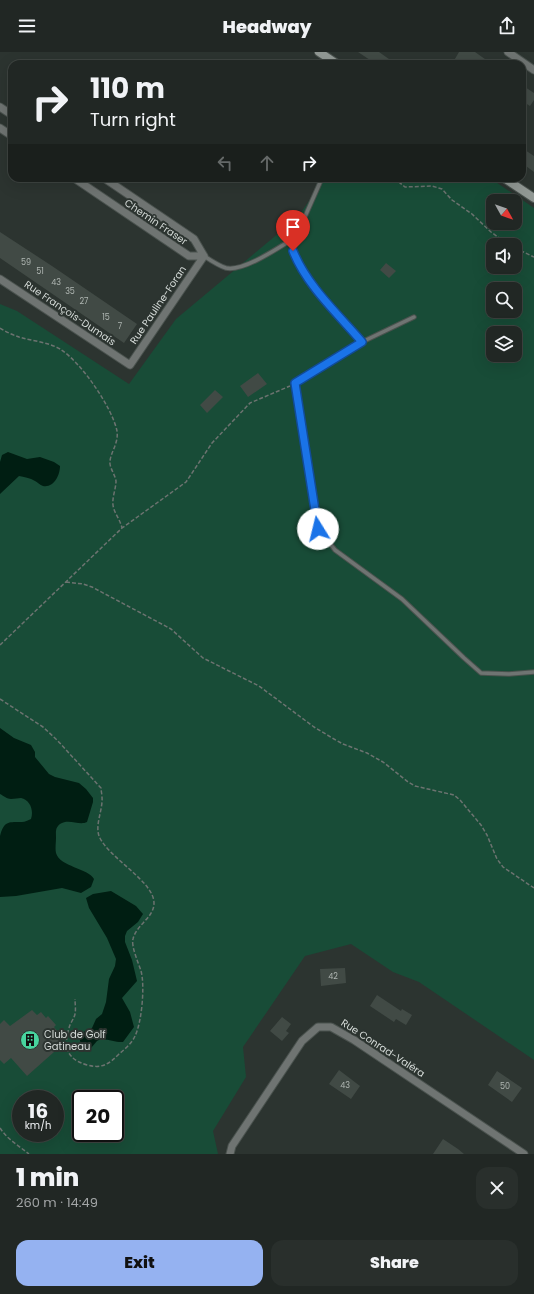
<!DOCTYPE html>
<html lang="en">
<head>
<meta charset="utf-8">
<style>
	:root { --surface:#212724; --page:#292f2c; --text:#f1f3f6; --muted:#a2a5a6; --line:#3e4441; --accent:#95b2f1 }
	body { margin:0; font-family:Poppins,sans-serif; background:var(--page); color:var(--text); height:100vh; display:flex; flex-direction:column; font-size:15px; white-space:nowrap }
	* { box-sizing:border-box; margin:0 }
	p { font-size:13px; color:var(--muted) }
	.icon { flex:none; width:22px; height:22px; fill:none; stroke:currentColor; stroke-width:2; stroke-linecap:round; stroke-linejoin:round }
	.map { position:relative; height:1102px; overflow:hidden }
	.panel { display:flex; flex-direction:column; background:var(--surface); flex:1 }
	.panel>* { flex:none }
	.hud { position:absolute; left:8px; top:8px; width:518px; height:122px; border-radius:12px; box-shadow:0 4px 16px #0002,0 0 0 1px var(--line); background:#212724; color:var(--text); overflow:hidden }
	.needle { width:26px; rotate:130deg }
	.tools { position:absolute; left:486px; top:142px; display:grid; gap:8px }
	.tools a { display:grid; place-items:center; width:36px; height:36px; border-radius:8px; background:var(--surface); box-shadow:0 4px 16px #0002,0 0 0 1px var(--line); font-size:20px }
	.speed { position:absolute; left:12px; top:1038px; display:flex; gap:8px; font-size:20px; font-weight:700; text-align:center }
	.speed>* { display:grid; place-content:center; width:52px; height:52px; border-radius:50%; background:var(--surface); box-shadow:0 4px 16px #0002,0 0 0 1px var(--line); line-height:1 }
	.speed small { font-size:10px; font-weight:400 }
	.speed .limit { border:2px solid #111; border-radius:6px; background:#fff; color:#111 }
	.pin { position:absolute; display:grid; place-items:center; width:34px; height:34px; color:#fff; margin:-41px -17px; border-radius:50% 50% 50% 0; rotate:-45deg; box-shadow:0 0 4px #0007 }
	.pin .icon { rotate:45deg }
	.me { position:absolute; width:44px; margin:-22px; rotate:351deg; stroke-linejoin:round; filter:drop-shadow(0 0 3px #0008) }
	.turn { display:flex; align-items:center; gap:14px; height:84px; padding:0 16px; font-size:18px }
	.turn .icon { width:52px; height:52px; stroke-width:2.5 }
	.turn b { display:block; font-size:28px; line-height:34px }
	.lanes { display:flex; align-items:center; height:38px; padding:0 16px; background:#0003; justify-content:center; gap:20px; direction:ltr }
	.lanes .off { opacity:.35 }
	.round { display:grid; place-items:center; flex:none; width:42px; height:42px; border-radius:12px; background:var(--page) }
	.headline { display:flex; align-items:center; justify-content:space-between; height:68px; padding:0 16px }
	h1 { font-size:24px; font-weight:800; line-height:30px }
	.primary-button { display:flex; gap:8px; margin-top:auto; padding:8px 16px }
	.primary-button a { flex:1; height:46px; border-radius:12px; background:var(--accent); color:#111; font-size:16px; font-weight:800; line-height:46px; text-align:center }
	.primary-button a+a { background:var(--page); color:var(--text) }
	header { display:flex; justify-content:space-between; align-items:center; height:52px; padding:0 16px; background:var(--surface); font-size:18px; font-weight:800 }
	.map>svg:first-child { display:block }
	.green { fill:#184c37; fill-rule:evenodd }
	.water { fill:#001e12 }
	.building { fill:#414a45 }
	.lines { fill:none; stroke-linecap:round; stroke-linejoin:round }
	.lane-casing { stroke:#4a524e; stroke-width:5.5 }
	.street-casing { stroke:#4a524e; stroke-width:9 }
	.secondary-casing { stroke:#4a524e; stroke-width:10 }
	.path { stroke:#6c7370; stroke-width:1.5; stroke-dasharray:4 2; stroke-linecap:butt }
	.lane { stroke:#6f7472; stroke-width:3.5 }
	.street { stroke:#6f7472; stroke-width:7 }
	.secondary { stroke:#929995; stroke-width:8 }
	.route-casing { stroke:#114b97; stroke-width:10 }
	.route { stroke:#1a73e8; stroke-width:7 }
	.labels { text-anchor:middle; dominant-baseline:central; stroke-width:4; stroke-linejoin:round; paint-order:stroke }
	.number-label { font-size:8px; fill:#b0b7b3 }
	.street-label { font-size:10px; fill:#d5dbd8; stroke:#2c3430 }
	.poi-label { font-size:10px; fill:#d5dbd8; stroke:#2c3430; text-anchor:start }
</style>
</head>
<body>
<header><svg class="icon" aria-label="menu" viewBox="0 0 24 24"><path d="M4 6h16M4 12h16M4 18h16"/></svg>Headway<svg class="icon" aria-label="share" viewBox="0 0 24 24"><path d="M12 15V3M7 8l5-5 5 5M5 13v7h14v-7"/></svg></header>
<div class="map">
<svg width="534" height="1102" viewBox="0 0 534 1102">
	<rect width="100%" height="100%" fill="#2c3430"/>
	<path class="green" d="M319,126H490L534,156V1008L419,930L393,920L351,892L305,904L243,995L246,1025L213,1079L218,1102H0V252L17,259L129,332L176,267L298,165L311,146ZM493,149H515V171H493ZM493,193H515V215H493ZM493,237H515V259H493ZM493,281H515V303H493ZM21,1047H55V1081H21ZM81,1047H115V1081H81Z"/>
	<path class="water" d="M8,400L27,407L40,405L54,410L60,414C60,423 54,436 43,434C40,433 37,430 35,429C30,426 24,425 19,424L0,442V410L2,403Z
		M0,676L14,686L31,693L35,700V705L49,722L55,725L79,731L86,737L93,746V750L87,770C79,774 69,766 60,772C55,776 56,780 56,786C56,790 55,797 56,801C60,815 88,816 94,827L91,835L81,841L62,836L16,844L0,845V784C4,769 8,770 22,770C25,770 28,768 31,767C34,758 30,748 21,746C18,746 15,747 11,747C7,747 4,744 0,742Z
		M111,839L136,854L143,862L138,870L127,879L125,884V890L132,908L137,929L122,946L130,960L134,975L123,990C115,991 103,984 97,989C95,991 93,994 91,996C75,994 77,980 92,976L96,967L102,962L106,950L109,927L115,914L116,907L107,886L89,856L86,846L93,842Z"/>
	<path class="building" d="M358,0H379L396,12H376Z
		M459,0H475L492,12H452Z
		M522,33L534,41V48L530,54L522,49Z
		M522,96L534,104V120L522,111Z
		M0,180L52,214L137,272L124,291L0,206Z
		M386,211L396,219L389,226L380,218Z
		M258,321L267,332L248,345L240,334Z
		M215,338L223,345L207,361L200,353Z
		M345,916L346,931L321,934L320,917Z
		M377,943L401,959L402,957L412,963L406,973L396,967L394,970L370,954Z
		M32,958L37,963L41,960L46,966L48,964L56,973L54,975L59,981L55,983L63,992L27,1024L11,1006L4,1012L0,1008V972L4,968L10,974Z
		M282,965L291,972L286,979L289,981L282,989L270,979Z
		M339,1018L360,1034L351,1047L329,1032Z
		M497,1019L522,1036L512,1050L488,1033Z
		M443,1087L458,1097L464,1102H433Z"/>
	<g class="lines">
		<defs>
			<path id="lane" d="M296,185L322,126
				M204,204C210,208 219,214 226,216C244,220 281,194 296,185C295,189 293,195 293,200C296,221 346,272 362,290
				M414,265L362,290L295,331L319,477L335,498L402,547L464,606L481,621L509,622L534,620"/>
			<path id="street" d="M508,0L534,18
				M0,55L12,63
				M0,76L12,84
				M74,126L189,204H204
				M104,126L194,187L204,204
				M0,227L130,313L204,204
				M230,1102L232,1094L302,989L318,975H331L354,988L524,1102"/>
			<path id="secondary" d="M319,0L337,12
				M504,126L534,146"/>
		</defs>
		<use href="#lane" class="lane-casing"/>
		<use href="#street" class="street-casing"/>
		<use href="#secondary" class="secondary-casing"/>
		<path class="path" d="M394,126L405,135L432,134L442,137L452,148L472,162L491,180L509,193
			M515,196L534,205
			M0,276C6,280 13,283 19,285C32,289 48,290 60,297C81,310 112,355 117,379C119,392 109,402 110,412C111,418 115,423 116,429C116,437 112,445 113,453C114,461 120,467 122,476
			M66,530L83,532L92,535L171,577L203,606L259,634L314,675L334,687L343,692L367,701L383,710L408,730L415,734L454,743L460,748L481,773L487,783L497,807L503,815L534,836
			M0,593L122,476L186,430L212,391L250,351L290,334
			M0,647L43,675L57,688L101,736C101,739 102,742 102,745C103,758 95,772 99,784C108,806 154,829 154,851C154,866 136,873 133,887C131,894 138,910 141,919C145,933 142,970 135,984C132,991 125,997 119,1002C109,1012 102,1017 87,1013C67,1007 63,996 69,976C70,971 74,967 75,962C76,957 75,952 75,947
			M0,1076C7,1087 19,1094 29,1102"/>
		<use href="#lane" class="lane"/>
		<use href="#street" class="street"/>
		<use href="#secondary" class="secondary"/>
	</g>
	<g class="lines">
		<defs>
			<path id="route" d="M293,199C307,234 338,262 362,290L295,331L318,477"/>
		</defs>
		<use href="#route" class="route-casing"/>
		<use href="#route" class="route"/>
	</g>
	<defs>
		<symbol id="building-disc" viewBox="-11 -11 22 22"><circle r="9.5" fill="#47d49e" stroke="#2c3430"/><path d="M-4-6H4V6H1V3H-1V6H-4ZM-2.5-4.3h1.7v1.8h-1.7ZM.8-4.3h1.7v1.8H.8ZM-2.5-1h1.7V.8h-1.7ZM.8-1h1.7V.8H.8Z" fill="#111"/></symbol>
	</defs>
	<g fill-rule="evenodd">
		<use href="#building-disc" x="19" y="977" width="22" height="22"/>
	</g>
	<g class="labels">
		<g class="number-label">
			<text x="26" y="210">59</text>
			<text x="40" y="219">51</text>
			<text x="56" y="230">43</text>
			<text x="70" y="239">35</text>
			<text x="84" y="249">27</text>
			<text x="106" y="265">15</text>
			<text x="120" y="274">7</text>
			<text x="333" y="924">42</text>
			<text x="345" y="1033">43</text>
			<text x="505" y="1034">50</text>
		</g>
		<g class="street-label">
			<text transform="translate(156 170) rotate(34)">Chemin Fraser</text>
			<text transform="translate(158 253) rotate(-56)">Rue Pauline-Foran</text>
			<text transform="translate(70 261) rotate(34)">Rue François-Dumais</text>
			<text transform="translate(383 996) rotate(33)">Rue Conrad-Valéra</text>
		</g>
		<g class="poi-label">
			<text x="44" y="982">Club de Golf<tspan x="44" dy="12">Gatineau</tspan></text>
		</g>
	</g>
</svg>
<div class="tools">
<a><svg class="needle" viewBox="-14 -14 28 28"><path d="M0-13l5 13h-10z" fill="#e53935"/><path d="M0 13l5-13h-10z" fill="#a2a5a6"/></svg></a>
<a><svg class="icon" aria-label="sound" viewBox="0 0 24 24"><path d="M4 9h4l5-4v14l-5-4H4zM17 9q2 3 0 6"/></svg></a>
<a><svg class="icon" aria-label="search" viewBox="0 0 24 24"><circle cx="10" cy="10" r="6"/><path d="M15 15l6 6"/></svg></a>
<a><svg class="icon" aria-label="layers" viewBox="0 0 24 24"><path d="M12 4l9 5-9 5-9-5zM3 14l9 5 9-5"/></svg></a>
</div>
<div class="speed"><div>16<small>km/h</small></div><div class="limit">20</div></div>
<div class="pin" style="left:293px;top:199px;background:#d93025"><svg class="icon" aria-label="arrive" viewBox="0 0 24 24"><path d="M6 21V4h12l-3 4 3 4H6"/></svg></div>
<svg class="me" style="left:318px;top:477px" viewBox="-20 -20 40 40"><circle r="19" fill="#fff"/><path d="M0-13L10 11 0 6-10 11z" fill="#1a73e8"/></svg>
<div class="hud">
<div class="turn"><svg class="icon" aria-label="right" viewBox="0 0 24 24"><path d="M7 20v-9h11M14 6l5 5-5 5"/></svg><div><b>110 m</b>Turn right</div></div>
<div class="lanes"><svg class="icon off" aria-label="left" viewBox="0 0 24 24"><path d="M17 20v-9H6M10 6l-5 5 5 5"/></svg><svg class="icon off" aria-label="ahead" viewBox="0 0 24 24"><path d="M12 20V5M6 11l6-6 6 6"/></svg><svg class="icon" aria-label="right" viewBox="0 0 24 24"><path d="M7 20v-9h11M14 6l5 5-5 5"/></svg></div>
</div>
</div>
<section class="panel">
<div class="headline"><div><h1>1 min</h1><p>260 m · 14:49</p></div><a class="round"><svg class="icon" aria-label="close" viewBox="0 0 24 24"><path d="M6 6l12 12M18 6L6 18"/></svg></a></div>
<div class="primary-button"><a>Exit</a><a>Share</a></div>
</section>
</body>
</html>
